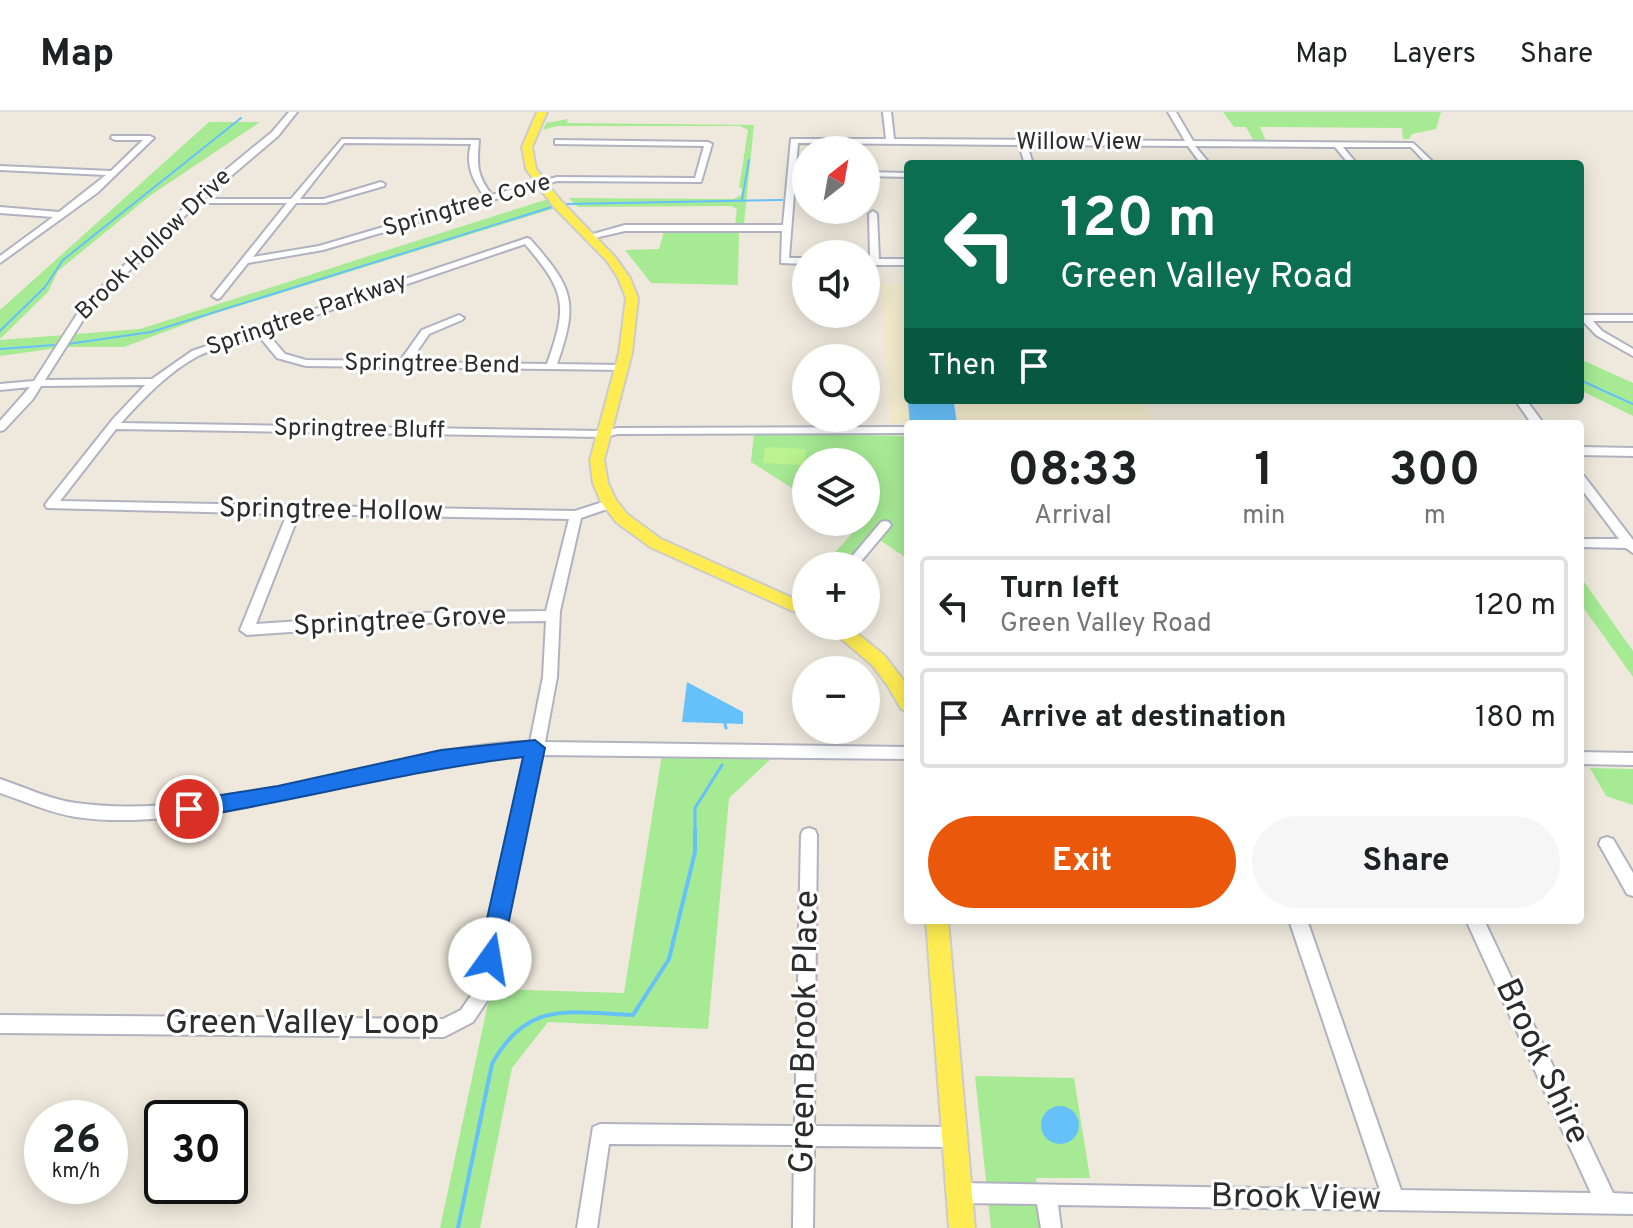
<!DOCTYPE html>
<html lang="en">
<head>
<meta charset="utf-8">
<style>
	:root { --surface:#fff; --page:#f6f6f6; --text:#202124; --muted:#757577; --line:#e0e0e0; --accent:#ea580c }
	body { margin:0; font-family:Overpass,sans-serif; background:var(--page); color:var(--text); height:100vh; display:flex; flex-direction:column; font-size:30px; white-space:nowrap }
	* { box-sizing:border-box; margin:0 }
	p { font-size:26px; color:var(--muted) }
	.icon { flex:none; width:44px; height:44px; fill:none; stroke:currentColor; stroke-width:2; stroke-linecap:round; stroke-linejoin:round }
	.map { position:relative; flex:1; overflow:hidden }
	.panel { position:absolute; left:904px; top:308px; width:680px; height:504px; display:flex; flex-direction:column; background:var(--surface); border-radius:8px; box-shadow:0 4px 20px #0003 }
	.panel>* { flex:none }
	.top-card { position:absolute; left:904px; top:48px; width:680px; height:244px; border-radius:8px; box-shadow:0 4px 20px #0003; background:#0b6e4f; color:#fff; overflow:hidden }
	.needle { width:52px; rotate:31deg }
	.fabs { position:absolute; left:792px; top:24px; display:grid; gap:16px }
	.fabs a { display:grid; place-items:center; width:88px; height:88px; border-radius:50%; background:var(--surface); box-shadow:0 4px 20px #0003; font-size:40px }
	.speed { position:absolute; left:24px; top:988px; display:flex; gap:16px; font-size:40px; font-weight:700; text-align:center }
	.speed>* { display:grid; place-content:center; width:104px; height:104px; border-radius:50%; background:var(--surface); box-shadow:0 4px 20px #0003; line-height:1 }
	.speed small { font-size:20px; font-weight:400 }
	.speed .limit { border:4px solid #111; border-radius:12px; background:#fff; color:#111 }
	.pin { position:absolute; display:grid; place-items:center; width:68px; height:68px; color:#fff; margin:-34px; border:4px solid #fff; border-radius:50%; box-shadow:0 2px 8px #0007 }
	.me { position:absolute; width:88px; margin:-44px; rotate:13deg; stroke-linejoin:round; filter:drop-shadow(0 0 6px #0008) }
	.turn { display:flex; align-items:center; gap:28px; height:168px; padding:0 24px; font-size:36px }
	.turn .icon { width:104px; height:104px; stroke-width:2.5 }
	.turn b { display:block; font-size:56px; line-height:68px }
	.then { display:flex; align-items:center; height:76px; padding:0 24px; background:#0003; gap:16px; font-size:30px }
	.eta { display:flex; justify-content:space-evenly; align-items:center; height:136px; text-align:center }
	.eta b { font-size:48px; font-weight:700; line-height:56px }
	.button { display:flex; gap:16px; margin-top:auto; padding:16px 24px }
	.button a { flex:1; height:92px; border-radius:48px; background:var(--accent); color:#fff; font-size:32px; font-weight:700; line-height:92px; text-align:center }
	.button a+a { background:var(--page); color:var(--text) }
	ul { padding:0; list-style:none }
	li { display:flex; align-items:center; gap:24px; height:100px; margin:0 16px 12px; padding:0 8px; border:4px solid var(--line); border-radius:8px }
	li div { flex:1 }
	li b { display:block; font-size:30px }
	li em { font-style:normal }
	header { display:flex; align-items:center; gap:48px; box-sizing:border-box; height:112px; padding:0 40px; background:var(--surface); border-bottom:2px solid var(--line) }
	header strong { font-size:38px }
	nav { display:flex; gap:44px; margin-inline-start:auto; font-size:28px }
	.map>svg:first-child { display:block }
	.education { fill:#f2eacb }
	.green { fill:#a6ea94 }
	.pitch { fill:#bbf38f }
	.water { fill:#66c0fa }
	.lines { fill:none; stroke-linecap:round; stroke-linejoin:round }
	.stream-far2 { stroke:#66c0fa; stroke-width:2 }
	.stream-far1 { stroke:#66c0fa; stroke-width:3 }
	.stream { stroke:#66c0fa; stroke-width:4 }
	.minor-casing { stroke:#b1b2c1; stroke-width:4 }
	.major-casing { stroke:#ccc; stroke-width:4 }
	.minor { fill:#fff; fill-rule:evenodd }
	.major { fill:#feec52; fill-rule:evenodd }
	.route { fill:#1a73e8; stroke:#114b97; stroke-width:2 }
	.labels { text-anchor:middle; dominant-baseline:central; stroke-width:6; stroke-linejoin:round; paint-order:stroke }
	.far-street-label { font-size:24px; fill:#2c2c2c; stroke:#fff }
	.street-label { font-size:28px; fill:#2c2c2c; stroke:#fff }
	.near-street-label { font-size:34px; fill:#2c2c2c; stroke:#fff }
</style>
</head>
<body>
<header>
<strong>Map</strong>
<nav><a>Map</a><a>Layers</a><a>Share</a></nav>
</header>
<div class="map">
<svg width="1633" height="1116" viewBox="0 0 1633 1116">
	<rect width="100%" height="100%" fill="#efe9dd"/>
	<path class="education" d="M881,172H908V288H1145L1154,312H890Z"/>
	<path class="green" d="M1223,0H1441L1436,17L1412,22L1409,27H1403L1402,16L1260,15L1266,29H1254L1246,15H1234Z
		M568,7L567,11L754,13L744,112H735L737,97L731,94L578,95L569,86L733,87L741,83L742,76H739L748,18L740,14H557L543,18L546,11Z
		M209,10H260L151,83L58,159L48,180L0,227V198Z
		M554,85L562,94L210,203L124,235H65L0,244V228L140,217Z
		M664,120H739L738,173L651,171L625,138L659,137Z
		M1580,247L1633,271V304L1580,278Z
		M754,321L908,324V447L878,427L856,454H823L855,418L844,410H866V350H806V385L751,350Z
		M1580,464L1633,539V565L1580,491Z
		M662,642L772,646L729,686L708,917L548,910L512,956L480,1116H440L491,877L624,881Z
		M1590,656L1633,657V693L1606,684Z
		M975,964L1074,966L1090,1066H1036L1041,1116H991Z"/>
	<path class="pitch" d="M765,335L806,337L805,353L763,351Z"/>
	<path class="water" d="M908,290L954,291L957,312H910Z
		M687,570L743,600V612L682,610Z
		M1041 1013a19 19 0 1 1 38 0a19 19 0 1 1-38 0Z"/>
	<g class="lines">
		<path class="stream-far2" d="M742,88L749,48
			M567,92L782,88
			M0,219L45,175L63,148L241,6
			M68,232L151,220L555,94
			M0,237L54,233
			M1580,268L1633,292"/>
		<path class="stream-far1" d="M724,607L726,616
			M695,719V696L722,653"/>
		<path class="stream" d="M458,1116L492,952C527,888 569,900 633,903L669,847L695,740V717"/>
		<defs>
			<path id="minor" d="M289,0H297L278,24L204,87H291L342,27L479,28C477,52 476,63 492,83L557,65L695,66L704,34L555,32V28H558L708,30L712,32L701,70L557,69L323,138L248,151L220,186L217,187L212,184L214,182L287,91H198L90,197L45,268L152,267L192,239L254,218L255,215H262L527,126L530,127C573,176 579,189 557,252L620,253L624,254V258L306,254L277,246L258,223C239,230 216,235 198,244C168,260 144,286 121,311L603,319L618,316L908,315V321L618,322L603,325L116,317L60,389L575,399L609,388L613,389L615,392L613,395L581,406L560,499L557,565L545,630L908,635V647L542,643L489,886L473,910L444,925L0,921V903L443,907L461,898L472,882L527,642C424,649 324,682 221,699C174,706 123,712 76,705C50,701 24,689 0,681V667C24,675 51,688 76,691C176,705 287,674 385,652C432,642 481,630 530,630L543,565L546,509L419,511L247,523L240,518L287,402L47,396L45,393L47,390L113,307L145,273L41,274L33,287L4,318L0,319V309L30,275L0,278V272L34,269L83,193L211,70L272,20ZM344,31L471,32C465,53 473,69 485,85L319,134L253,145L296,91H325L384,74L385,72L381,70L324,87H300ZM525,132C566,180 568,193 547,252L410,250L429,222L462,208L464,206L459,203L422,218L400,249L306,248L285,242L266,220ZM299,402L569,407L546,499L419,501L256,512Z
				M883,0H891L894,27L1185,29L1168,0H1176L1193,29L1413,31L1435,52H1427L1411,35H1343L1357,52H1349L1335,35L1195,34L1210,52H1201L1188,34L1027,33L1033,52H1025L1019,33L798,31L789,146H806V152L781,151L782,119H625L590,127L586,124L625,113H783L791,27H886Z
				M112,24H150L154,26L97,81L0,151V144L53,105L0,101V95L59,100L106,63L0,58V54L111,59L143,28H115L111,26Z
				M866,60L908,61V65L866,64Z
				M873,99L877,102L879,147H908V153H866V147H870L869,102Z
				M1633,203V209H1593L1602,219L1633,237V244L1596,223L1580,206L1585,203Z
				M1515,288H1526L1544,312H1532Z
				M1580,335L1633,336V344L1580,343Z
				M1580,363L1584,364L1633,428V441L1626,436L1580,435V427H1619L1580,375Z
				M885,409L889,410L891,413L889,416L857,454H844L881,410Z
				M1580,640L1633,641V653L1580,652Z
				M809,716L815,718L817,723L814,1014L955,1015L962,1018L965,1025L962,1032L955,1035L814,1034L813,1116H793L794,1033L609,1032L597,1116H577L593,1015L600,1012L795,1014L801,723L803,718Z
				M1607,725L1613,727L1633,761V784L1627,782L1599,732L1601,727Z
				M1289,808H1307L1401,1078L1591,1081L1466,808H1484L1613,1081L1633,1082V1102L1058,1093L1061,1116H1041L1037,1092L959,1091L952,1088L949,1081L952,1074L959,1071L1380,1078Z"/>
			<path id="major" d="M537,0H547L532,35L536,57L561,89L615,145L630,166L638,186L632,241L604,348L608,371L616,388L627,402L661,427L806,492V505L650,435L616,410L601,390L593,371L590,348L619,241L626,186L618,166L607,149L553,94L526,57L522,35Z
				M826,514H848L884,543L908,574V600L901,597L888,574L872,553Z
				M926,808H948L975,1116H949Z"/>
		</defs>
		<use href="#minor" class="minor-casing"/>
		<use href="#major" class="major-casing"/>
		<use href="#minor" class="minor"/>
		<use href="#major" class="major"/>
	</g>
	<path class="route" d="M535,628L545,636L501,847L498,855L490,858L482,855L478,847L523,645C410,658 301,688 189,706L179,697L189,688L278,674L441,638Z"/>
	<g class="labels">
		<g class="far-street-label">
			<text x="1079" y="31">Willow View</text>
			<text transform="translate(467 94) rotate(-16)">Springtree Cove</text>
			<text transform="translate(154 133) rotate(-44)">Brook Hollow Drive</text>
			<text transform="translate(307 203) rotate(-19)">Springtree Parkway</text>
			<text transform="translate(432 253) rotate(1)">Springtree Bend</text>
			<text transform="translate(359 318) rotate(1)">Springtree Bluff</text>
		</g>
		<g class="street-label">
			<text transform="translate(331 399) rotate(1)">Springtree Hollow</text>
			<text transform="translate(400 510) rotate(-3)">Springtree Grove</text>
		</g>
		<g class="near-street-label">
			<text x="302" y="912">Green Valley Loop</text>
			<text transform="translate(806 920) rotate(-89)">Green Brook Place</text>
			<text transform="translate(1541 950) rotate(65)">Brook Shire</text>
			<text transform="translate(1296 1087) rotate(1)">Brook View</text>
		</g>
	</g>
</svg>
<div class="fabs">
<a><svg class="needle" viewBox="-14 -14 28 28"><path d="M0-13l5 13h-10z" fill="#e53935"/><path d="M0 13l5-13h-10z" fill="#757577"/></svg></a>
<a><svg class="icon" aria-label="sound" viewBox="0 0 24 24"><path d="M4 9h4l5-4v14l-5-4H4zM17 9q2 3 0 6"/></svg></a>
<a><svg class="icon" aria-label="search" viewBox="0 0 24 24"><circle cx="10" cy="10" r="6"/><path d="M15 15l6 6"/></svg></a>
<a><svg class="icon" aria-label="layers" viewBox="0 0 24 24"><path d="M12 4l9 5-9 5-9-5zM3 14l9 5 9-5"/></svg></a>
<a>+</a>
<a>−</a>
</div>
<div class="speed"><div>26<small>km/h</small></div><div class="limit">30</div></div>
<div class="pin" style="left:189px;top:697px;background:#d93025"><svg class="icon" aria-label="arrive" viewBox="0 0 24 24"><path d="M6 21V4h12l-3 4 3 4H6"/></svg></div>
<svg class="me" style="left:490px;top:847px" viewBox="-20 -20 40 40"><circle r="19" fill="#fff"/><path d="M0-13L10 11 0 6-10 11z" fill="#1a73e8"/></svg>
<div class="top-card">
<div class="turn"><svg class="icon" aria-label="left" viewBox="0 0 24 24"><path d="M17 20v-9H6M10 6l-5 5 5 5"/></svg><div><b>120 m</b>Green Valley Road</div></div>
<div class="then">Then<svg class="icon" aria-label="arrive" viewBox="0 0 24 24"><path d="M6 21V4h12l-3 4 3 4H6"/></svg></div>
</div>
<section class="panel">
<div class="eta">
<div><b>08:33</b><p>Arrival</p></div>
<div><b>1</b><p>min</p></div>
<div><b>300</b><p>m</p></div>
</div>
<ul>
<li><svg class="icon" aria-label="left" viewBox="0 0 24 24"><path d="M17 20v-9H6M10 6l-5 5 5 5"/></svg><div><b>Turn left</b><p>Green Valley Road</p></div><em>120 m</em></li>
<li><svg class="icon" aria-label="arrive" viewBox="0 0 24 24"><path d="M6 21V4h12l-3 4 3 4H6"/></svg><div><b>Arrive at destination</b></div><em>180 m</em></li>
</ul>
<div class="button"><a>Exit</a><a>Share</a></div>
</section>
</div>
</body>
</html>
